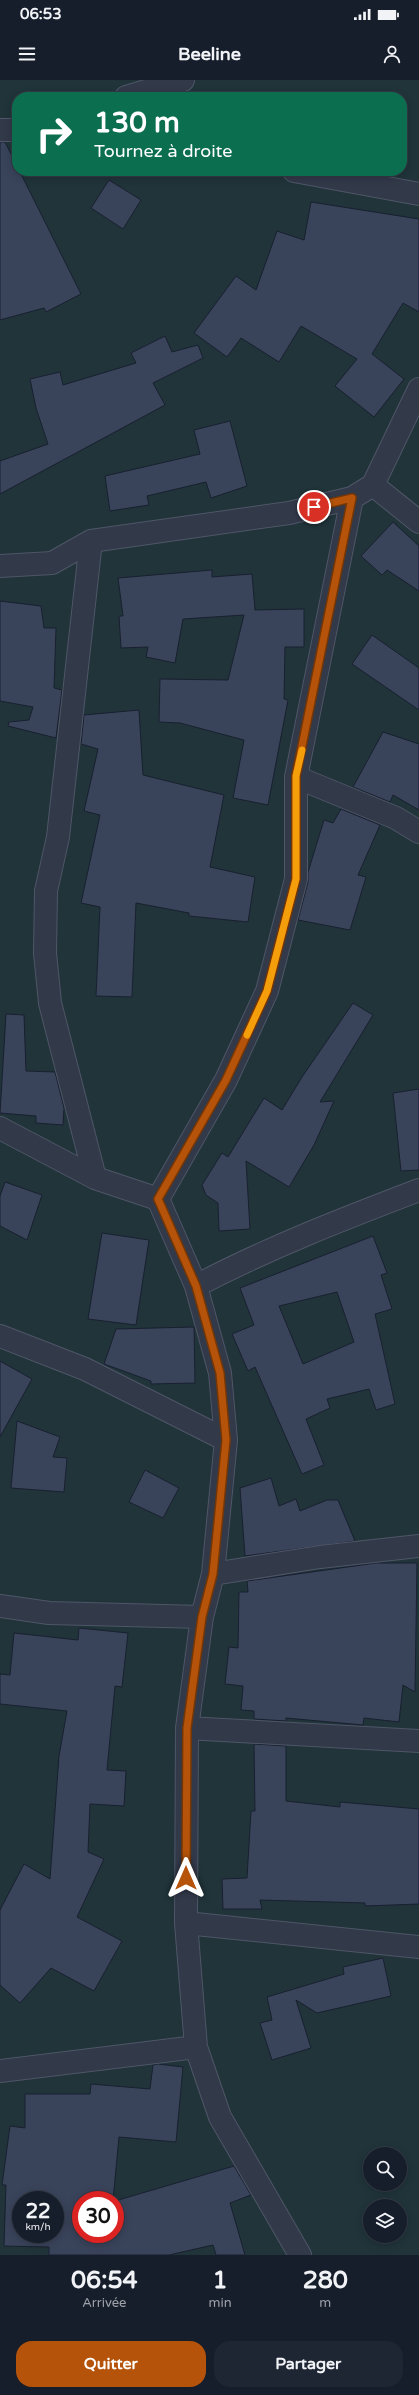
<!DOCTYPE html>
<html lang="fr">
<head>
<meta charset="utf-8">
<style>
	:root { --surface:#161d2b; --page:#1f2633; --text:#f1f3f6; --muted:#9ea2a9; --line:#353b47; --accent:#b45309 }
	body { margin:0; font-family:"Varela Round",sans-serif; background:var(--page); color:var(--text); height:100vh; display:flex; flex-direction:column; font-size:15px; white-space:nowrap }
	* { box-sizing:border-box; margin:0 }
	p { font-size:13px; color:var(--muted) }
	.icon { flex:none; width:22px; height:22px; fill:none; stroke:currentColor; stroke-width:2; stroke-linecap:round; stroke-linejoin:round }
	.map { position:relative; height:2175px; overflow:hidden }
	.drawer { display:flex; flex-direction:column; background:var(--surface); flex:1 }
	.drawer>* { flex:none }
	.hud { position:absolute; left:12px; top:12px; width:395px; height:84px; border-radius:16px; box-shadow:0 2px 10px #0003,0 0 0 1px var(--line); background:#0b6e4f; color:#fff; overflow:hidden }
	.fabs { position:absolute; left:363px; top:2067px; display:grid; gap:8px }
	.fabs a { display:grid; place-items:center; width:44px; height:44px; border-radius:50%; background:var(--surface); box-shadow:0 2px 10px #0003,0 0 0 1px var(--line); font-size:20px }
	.speed { position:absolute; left:12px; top:2111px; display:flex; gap:8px; font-size:20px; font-weight:700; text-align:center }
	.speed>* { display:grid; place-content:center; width:52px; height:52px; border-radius:50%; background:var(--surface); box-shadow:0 2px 10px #0003,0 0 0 1px var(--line); line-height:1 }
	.speed small { font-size:10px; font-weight:400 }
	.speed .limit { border:6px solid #d22; background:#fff; color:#111 }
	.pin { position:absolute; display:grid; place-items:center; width:34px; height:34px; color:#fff; margin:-17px; border:2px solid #fff; border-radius:50%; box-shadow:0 1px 4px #0007 }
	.me { position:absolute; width:44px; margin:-22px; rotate:0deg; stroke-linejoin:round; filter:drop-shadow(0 0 3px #0008) }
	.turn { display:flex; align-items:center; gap:14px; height:84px; padding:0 16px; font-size:18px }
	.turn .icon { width:52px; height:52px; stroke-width:2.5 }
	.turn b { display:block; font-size:28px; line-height:34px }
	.eta { display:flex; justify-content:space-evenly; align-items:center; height:68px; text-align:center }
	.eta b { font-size:24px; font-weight:700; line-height:28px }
	.cta { display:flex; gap:8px; margin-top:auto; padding:8px 16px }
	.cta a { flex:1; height:46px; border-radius:16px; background:var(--accent); color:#fff; font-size:16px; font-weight:700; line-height:46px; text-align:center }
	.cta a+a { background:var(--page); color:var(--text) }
	.status { display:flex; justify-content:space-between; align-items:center; height:28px; padding:0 20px; background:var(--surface); direction:ltr }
	.status svg { height:11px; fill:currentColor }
	header { display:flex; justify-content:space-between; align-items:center; height:52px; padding:0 16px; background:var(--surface); font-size:18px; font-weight:700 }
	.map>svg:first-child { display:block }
	.green { fill:#20343a; fill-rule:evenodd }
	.building { fill:#39435a; stroke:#192030; fill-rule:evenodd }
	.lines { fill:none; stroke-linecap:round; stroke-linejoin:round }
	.minor-casing { stroke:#4f5667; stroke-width:24 }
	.minor { stroke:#323949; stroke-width:22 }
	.route-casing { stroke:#753606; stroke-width:10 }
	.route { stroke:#b45309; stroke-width:7 }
	.slow { stroke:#f59e0b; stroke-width:7 }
</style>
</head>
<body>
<div class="status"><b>06:53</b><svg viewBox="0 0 49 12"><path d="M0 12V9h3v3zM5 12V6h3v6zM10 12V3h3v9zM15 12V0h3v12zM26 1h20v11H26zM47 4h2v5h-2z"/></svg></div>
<header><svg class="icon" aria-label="menu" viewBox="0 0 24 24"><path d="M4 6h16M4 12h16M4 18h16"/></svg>Beeline<svg class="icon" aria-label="person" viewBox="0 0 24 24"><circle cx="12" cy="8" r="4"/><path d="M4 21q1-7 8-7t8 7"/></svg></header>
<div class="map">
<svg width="419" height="2175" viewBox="0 0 419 2175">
	<rect width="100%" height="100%" fill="#1e2739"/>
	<path class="green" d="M0,0H419V2175H0ZM17,17H402V91H17ZM370,2074H400V2104H370ZM21,2120H55V2154H21ZM81,2120H115V2154H81ZM370,2126H400V2156H370Z"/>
	<path class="building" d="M0,62H5L81,214L46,232L44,228L0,240Z
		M109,100L141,120L123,149L91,128Z
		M311,122L419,139V232L403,223L372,274L404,299L374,337L335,306L357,279L301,246L279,282L241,258L227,277L194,253L236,196L256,210L277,151L304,160Z
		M165,256L172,272L198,265L203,278L153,303L165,325L0,414V381L48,364L36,328L30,299L60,292L63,305L136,283L131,273Z
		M230,341L247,406L211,418L206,402L147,416L149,425L110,431L105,396L200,374L194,350Z
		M393,442L419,466V511L387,490L382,495L361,476Z
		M212,490V497L252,494L255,530L304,529V567H285L284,619L288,620L268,725L233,718L244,660L180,643L159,642L160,599L228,600L244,535L183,539L175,583L146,577L148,567L121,568L119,536H123L118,498Z
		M0,521L41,526L44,548H56L54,608L62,610L56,658L8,646L9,642L29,640L33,627L0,621Z
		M372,555L419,588V630L352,584Z
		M139,630L143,695L224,715L210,787L255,797L248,842L189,836V833L136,823L132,917L96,916L100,827L81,823L100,735L84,731L98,669L81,664L84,635Z
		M383,652L419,664V730L393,715L390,722L353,707Z
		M341,729L380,745L358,795L366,797L350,850L298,840L308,802V792L324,740L333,743Z
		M353,923L373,935L320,1022L334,1021L314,1065L289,1107L246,1081L250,1149L219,1151L218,1123L206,1115L202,1105L222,1073L228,1077L264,1018L282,1030L302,997Z
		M6,934L24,935L26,991L55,992L64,1028L63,1045L36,1043V1036L0,1033Z
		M419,1009V1090L401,1091L393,1013Z
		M5,1102L42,1115L27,1160L0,1146V1116Z
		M102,1153L149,1160L136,1245L88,1239Z
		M373,1156L387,1193L381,1195L392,1229L375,1234L395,1324L376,1330L369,1309L327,1319L330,1328L306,1339L324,1385L302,1394L255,1287L248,1291L232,1254L254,1245L240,1208ZM337,1212L354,1262L303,1284L279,1226Z
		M194,1247L195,1303L151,1304V1301L104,1284L116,1249Z
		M0,1281L32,1299L0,1357Z
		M17,1341L60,1357L53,1377L67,1378L64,1412L11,1408Z
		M145,1390L179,1408L163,1438L129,1422Z
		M271,1398L279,1426L296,1419L300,1431L327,1420H338L355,1461L245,1476L240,1408Z
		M376,1483H417L415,1612L403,1605L399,1642L364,1638L363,1645L286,1638V1641L254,1639V1631L241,1630L243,1606L225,1604L229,1567L238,1568L239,1512H248L247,1501Z
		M79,1548L128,1553L122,1607L115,1606L107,1690L126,1691L124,1726L90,1724L88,1772L104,1779L77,1837L122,1861L94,1911L51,1888L20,1923L0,1905V1830L24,1784L50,1799L59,1676L67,1631L0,1624V1594L10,1595L14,1553L78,1560Z
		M254,1664L286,1666V1721L340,1727V1722L419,1729V1824L365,1826V1823L260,1820L262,1829H223L222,1799L247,1798L251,1731H255Z
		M383,1878L391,1916L317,1933L296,1920L311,1968L272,1980L260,1943L272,1940L267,1917L344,1894L343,1887Z
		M158,1984L183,1987L176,2062L119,2057L113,2120H81V2154H115V2121L234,2086L251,2115L230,2123L245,2175H216L213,2165L169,2175H49V2167L4,2166L6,2105H2L10,2046L25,2048V2014H90L91,2004L150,2009L153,1985ZM21,2120H55V2154H21Z"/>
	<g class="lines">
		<defs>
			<path id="minor" d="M126,17L183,0
				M0,50H17
				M294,91L419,114
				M373,405L419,442
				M91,461L58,757L46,811L45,873L50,923L95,1098
				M0,486L52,483L91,461L289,433L352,418L373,405L419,309
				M296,697L396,738L419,752
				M0,1048L95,1098L158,1119L196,1206L220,1293L226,1360L213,1494L202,1537L187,1648L186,1843L196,1967L220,2037L300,2175
				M158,1119L226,1000L267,911L296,799V697L352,418
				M196,1206C268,1168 343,1139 419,1110
				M0,1256L85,1289L226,1360
				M213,1494L320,1477L419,1466
				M0,1526L49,1533L202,1537
				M187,1648L419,1661
				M186,1843L419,1867
				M0,1991L196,1967"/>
		</defs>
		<use href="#minor" class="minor-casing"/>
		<use href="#minor" class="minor"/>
	</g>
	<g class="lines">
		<defs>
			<path id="route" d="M186,1798L187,1648L202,1537L213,1494L226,1360L220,1293L196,1206L158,1119L226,1000L267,911L296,799V696L352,418L314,427"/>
		</defs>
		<use href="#route" class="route-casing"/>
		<use href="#route" class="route"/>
		<path class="slow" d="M247,955L267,911L296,799V696L302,670"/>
	</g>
</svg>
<div class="fabs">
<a><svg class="icon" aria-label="search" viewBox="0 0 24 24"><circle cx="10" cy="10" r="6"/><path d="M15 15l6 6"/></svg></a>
<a><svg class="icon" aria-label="layers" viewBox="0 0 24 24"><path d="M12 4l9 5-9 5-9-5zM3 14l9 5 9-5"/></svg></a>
</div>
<div class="speed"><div>22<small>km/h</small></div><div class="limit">30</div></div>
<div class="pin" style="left:314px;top:427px;background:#d93025"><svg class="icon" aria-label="arrive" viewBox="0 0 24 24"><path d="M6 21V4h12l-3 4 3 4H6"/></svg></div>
<svg class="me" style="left:186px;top:1798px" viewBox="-20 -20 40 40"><path d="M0-17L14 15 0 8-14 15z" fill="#b45309" stroke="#fff" stroke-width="4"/></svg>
<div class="hud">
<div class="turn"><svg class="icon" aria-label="right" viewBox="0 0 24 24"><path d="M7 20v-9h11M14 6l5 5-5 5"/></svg><div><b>130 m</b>Tournez à droite</div></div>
</div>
</div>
<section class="drawer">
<div class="eta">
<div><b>06:54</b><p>Arrivée</p></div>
<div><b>1</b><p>min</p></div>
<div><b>280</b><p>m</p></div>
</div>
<div class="cta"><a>Quitter</a><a>Partager</a></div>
</section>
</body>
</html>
